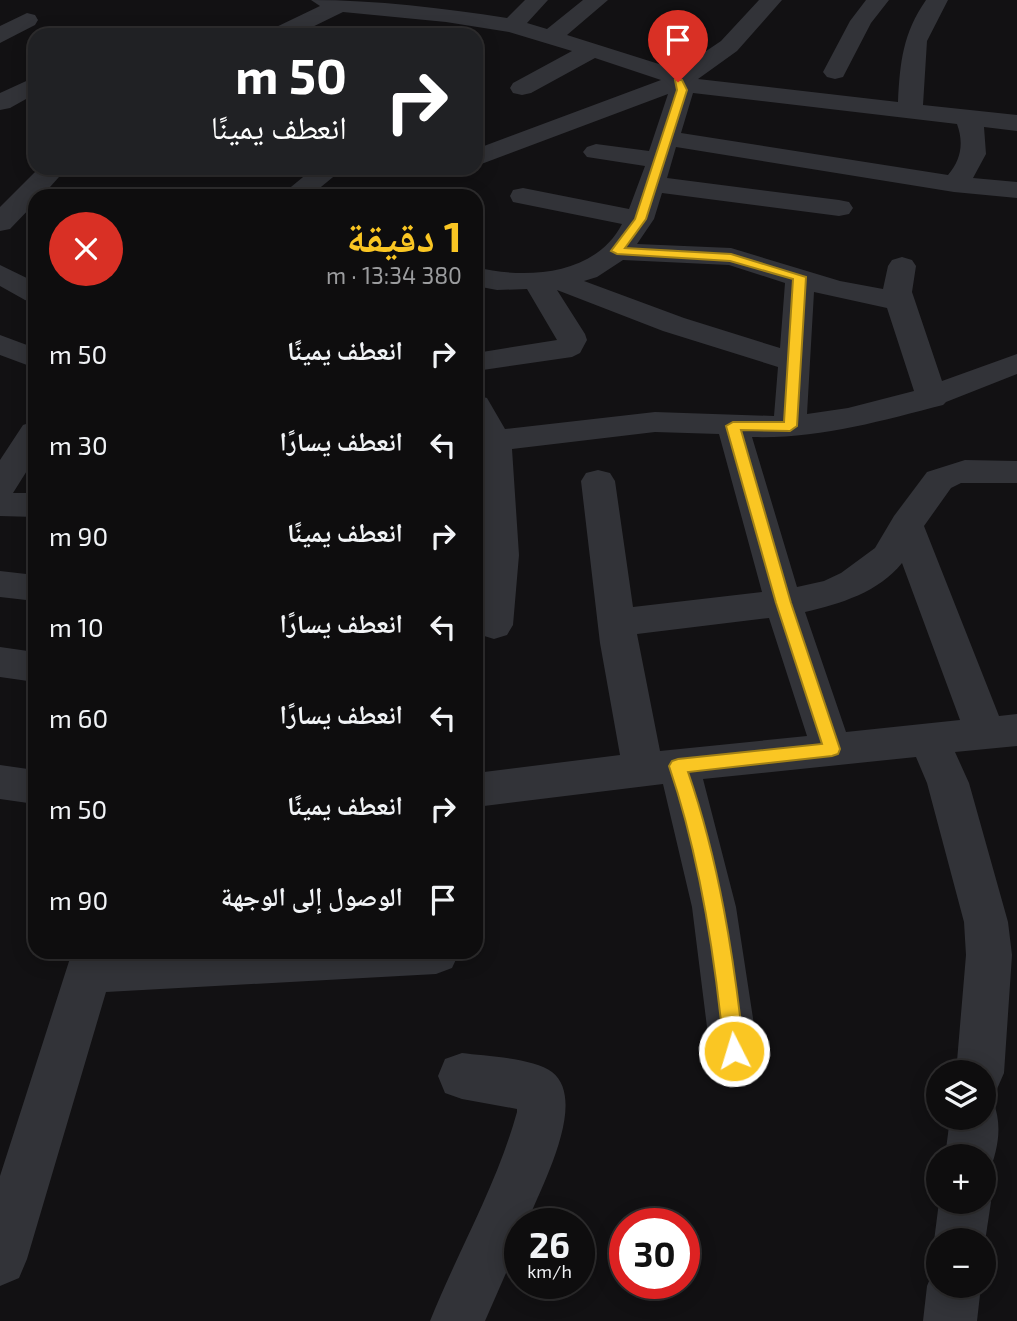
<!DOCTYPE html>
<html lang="ar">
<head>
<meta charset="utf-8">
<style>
	:root { --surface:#0e0d0e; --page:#171617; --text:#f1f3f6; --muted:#9b9c9e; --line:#2e2d2e; --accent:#fac623 }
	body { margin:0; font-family:"Exo 2","Noto Naskh Arabic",sans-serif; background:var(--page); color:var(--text); direction:rtl; height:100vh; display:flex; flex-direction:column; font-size:26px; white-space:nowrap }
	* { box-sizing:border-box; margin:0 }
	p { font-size:23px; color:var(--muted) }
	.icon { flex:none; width:38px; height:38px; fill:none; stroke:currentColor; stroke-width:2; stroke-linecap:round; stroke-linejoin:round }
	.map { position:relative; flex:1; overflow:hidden; direction:ltr }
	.drawer { position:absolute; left:28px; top:189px; width:455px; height:770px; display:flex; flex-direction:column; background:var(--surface); border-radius:21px; box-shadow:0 4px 18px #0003,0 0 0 2px var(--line); direction:rtl }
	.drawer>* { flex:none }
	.top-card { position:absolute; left:28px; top:28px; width:455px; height:147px; border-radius:21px; box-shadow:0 4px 18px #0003,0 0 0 2px var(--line); direction:rtl; background:#202124; color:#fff; overflow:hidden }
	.buttons { position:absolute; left:926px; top:1060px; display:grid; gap:14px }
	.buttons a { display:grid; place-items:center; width:70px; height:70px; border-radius:50%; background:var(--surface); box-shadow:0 4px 18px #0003,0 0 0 2px var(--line); font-size:35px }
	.speed { position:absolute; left:504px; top:1208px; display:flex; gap:14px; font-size:35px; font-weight:700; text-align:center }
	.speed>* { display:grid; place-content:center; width:91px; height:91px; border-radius:50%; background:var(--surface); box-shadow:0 4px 18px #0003,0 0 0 2px var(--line); line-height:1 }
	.speed small { font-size:18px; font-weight:400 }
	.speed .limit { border:10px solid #d22; background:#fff; color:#111 }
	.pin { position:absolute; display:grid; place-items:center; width:60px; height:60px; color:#fff; margin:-72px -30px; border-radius:50% 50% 50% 0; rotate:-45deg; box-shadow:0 0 7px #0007 }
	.pin .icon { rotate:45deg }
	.me { position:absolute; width:77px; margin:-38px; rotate:355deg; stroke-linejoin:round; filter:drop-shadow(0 0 5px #0008) }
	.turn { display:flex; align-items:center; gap:24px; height:147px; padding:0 21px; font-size:32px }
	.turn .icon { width:91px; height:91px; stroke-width:2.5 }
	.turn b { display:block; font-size:49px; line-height:60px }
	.round { display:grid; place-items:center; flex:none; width:74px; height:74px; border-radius:37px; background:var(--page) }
	.headline { display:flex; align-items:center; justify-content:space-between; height:119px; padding:0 21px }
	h1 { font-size:42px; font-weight:700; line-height:52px; color:var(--accent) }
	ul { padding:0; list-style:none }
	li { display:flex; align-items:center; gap:21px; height:91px; padding:0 21px }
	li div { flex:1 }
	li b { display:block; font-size:26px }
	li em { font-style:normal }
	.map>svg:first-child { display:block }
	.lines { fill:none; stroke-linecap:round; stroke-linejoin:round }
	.minor { fill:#323338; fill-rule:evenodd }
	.route { fill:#fac623; stroke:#a28117; stroke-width:2 }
</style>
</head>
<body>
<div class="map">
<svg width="1017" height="1321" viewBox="0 0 1017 1321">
	<rect width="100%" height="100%" fill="#121113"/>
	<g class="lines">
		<path class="minor" d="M311,0C377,0 442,8 507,18L525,0H548L527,23L547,29L583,0H608L567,35L678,70L721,41L759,0H782L737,51L698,79L898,102C900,62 903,33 926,0H948L927,41L923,105L1017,115V131L984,127L986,154L973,178L1017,182V198L954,192L676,147L667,178L839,200L849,202L853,208L849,214L839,216L662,193L654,219L637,244L731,248L840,281L883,289L888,266L892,260L902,257L912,260L916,266L912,292L942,381L1017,354V374L946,402L943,405C881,421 818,439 752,437L797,587L824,581L841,573L875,548L894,516L927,472L965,460L1017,461V483H961L951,488L924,526L999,716L1017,714V746L955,752L969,783L1008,922L1012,955L1004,1073L997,1089L984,1095V1073H956L966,955L964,922L927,783L916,757L703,779L736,907L758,1051L751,1067L734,1074L717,1067L710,1051L692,907L663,784L476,807V773L620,755L600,643L581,481L586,473L598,470L610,473L615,481L633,607L762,592L719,434L655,432L512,449L519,555L513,625L507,635L494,639L481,635L476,626V618C482,562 484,509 479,453L476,454V395L487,398L505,429L655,412L774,416L778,367L663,331L557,290L585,334L587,340L580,353L572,357L476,371V353L557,340L527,289L497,290L476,286V267C526,280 596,275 622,224L513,202L510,196L513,190L523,188L629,209L645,166L587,157L583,152L587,147L596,144L649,151L668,94L476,166V149L661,80L595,58L531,93L522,95L513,93L510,88L513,83L572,51L509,32L446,22L343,12L296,35H267L270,30L320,6ZM693,93L957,124C964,143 961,160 948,175L681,133ZM623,260L729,265L785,283L780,348L684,318L584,281L597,277ZM814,292L887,308L914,391L848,408L807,414ZM902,563L960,720L846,732L805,612C840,604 879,592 902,563ZM769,618L807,736L660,751L637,634Z
			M866,0H889L871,23L843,77L835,79L827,77L823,72L850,21Z
			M27,13L35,15L38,20L35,25L0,43V26Z
			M35,77V94L10,108L0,110V93Z
			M39,168H67L42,196H35V203L10,229L0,231V207Z
			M165,168H192L193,169L189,175C179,177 171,177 165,168Z
			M314,168H344L310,196H280Z
			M415,168H450L446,174L437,176L419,174Z
			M0,265L35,282V303L25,300L0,286Z
			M0,335L35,348V368L0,355Z
			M35,421V458L13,493H35V517L0,516V460L23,425Z
			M0,571L35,575V601L0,597Z
			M0,647L35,652V682L0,677Z
			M0,765L35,770V804L0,799Z
			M72,952H458L459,953L452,968L436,974L106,992L27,1259L19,1278L0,1286V1176Z
			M462,1053C485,1056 534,1058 552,1072C589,1101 540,1189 527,1223H520V1241L485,1321H430C458,1251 497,1185 517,1112V1109L462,1099L445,1093L438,1076L445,1059Z
			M984,1097L993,1101C1003,1126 998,1150 988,1175L984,1177V1157H945L950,1118H984Z
			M984,1184L991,1202L984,1248V1241H938V1252L934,1241L939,1202H984Z
			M938,1266V1286H981L977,1321H923L927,1286L935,1267Z"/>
	</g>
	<path class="route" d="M675,80H682L687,90L646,219L625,248L731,254L806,277L797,426L790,431L741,430L791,603L840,749L838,754L832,756L688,772C719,861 734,957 744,1051L741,1057L734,1060L727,1057L724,1051C715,955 700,857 669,766L672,761L678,759L822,744L776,603L726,426L733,422H784L793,279L730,261L617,254L611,251L635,219L677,90Z"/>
</svg>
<div class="buttons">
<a><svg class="icon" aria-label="layers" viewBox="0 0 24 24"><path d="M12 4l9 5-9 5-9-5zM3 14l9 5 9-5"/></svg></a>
<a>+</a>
<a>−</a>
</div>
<div class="speed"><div>26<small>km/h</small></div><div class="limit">30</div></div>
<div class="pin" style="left:678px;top:82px;background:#d93025"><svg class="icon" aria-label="arrive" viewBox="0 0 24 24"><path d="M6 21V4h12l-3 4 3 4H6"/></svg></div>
<svg class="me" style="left:734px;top:1051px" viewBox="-20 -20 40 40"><circle r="17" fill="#fac623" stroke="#fff" stroke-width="3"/><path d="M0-11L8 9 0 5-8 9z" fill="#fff"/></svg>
<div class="top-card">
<div class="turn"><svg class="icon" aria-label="right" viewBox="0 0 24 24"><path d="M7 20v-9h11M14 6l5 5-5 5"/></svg><div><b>50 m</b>انعطف يمينًا</div></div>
</div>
<section class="drawer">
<div class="headline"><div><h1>1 دقيقة</h1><p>380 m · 13:34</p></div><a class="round" style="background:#d93025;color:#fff"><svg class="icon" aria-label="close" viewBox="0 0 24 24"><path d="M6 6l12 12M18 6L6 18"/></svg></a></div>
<ul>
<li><svg class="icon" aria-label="right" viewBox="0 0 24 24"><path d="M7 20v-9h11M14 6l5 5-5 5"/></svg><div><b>انعطف يمينًا</b></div><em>50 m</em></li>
<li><svg class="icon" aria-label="left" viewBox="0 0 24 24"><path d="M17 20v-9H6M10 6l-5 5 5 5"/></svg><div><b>انعطف يسارًا</b></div><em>30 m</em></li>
<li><svg class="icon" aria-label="right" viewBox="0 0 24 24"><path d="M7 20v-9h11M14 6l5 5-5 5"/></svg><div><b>انعطف يمينًا</b></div><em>90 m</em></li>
<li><svg class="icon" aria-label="left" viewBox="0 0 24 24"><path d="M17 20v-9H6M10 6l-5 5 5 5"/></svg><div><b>انعطف يسارًا</b></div><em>10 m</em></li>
<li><svg class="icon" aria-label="left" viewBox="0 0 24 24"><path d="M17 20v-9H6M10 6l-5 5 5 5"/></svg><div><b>انعطف يسارًا</b></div><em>60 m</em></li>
<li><svg class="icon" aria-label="right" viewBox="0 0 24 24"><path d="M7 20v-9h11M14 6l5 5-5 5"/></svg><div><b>انعطف يمينًا</b></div><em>50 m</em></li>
<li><svg class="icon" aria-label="arrive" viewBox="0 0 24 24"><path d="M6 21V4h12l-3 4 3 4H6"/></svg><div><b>الوصول إلى الوجهة</b></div><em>90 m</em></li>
</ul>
</section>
</div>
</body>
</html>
